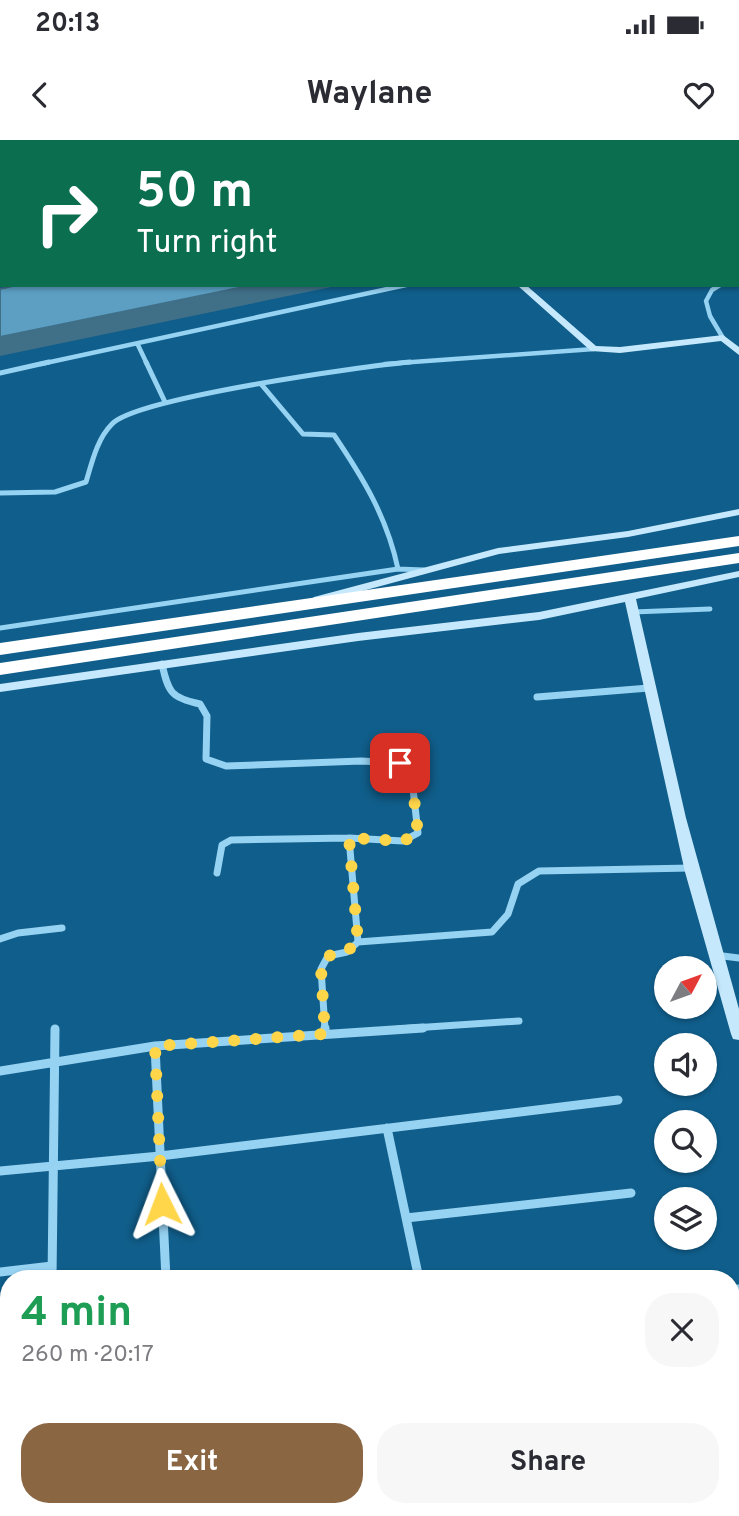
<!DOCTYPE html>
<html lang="en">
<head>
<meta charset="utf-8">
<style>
	:root { --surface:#fff; --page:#f7f7f7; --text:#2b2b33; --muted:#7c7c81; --accent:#8a6643 }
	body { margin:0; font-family:Overpass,sans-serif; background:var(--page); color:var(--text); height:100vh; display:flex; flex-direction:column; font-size:26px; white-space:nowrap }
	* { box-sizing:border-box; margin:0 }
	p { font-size:23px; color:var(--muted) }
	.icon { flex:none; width:38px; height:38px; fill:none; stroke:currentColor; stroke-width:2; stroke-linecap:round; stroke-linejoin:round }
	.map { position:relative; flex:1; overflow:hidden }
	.drawer { position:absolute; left:0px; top:1130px; width:740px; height:247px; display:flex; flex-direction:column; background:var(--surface); border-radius:28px 28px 0 0; box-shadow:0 2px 5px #0004 }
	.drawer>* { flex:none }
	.guide { position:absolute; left:0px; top:0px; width:740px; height:147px; box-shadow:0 2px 5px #0004; background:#0b6e4f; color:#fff; overflow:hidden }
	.needle { width:46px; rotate:49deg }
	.controls { position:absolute; left:654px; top:816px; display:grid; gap:14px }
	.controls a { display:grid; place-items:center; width:63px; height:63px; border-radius:50%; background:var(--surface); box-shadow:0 2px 5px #0004; font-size:35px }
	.pin { position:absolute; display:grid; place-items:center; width:60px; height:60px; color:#fff; margin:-30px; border-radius:14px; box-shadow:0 4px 10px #0006 }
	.me { position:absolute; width:77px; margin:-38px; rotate:357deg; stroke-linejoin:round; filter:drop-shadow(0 0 5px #0008) }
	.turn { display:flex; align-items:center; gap:24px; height:147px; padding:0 21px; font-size:32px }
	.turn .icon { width:91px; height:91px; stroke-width:2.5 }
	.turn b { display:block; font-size:49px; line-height:60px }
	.round { display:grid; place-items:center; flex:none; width:74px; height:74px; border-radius:28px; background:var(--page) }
	.overview { display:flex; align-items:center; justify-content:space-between; height:119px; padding:0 21px }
	h1 { font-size:42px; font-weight:700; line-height:52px; color:#1e9e55 }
	.cta { display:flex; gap:14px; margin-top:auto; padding:14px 21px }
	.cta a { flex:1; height:80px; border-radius:28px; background:var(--accent); color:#fff; font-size:28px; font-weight:700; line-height:80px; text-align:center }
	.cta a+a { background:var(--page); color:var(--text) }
	.status { display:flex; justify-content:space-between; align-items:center; height:49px; padding:0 35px; background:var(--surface); direction:ltr }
	.status svg { height:19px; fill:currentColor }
	header { display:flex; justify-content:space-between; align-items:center; height:91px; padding:0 21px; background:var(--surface); font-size:32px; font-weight:700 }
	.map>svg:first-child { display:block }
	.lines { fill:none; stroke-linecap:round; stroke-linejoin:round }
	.street-far3 { stroke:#96d2f2; stroke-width:4.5 }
	.street-far2 { stroke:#96d2f2; stroke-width:5 }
	.street-far1 { stroke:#96d2f2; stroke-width:7 }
	.street { stroke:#96d2f2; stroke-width:9 }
	.secondary { fill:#c5e8fc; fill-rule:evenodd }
	.highway { fill:#fff; fill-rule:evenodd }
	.shaded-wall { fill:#406f88 }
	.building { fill:#5c9fc3; stroke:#406f88; stroke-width:2 }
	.route { stroke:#ffd54a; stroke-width:12; stroke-dasharray:0 21.6 }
</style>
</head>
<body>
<div class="status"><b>20:13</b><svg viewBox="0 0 49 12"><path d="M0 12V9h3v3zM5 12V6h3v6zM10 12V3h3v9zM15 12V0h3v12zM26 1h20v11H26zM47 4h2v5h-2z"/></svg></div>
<header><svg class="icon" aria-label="back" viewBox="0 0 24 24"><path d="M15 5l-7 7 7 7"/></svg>Waylane<svg class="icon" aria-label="heart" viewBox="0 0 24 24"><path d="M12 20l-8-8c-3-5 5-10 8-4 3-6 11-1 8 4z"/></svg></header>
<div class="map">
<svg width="739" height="1376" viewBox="0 0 739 1376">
	<rect width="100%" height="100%" fill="#105e8b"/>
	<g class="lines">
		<path class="street-far3" d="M190,0L192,2
			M62,2L73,0
			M230,2L240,0
			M622,2L635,0
			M720,145L712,150L706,161L710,176L723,198
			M138,205L147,224
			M41,224L406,145
			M385,224L594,209"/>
		<path class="street-far2" d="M146,222L165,262
			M0,233L49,222
			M261,244L303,294L334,295C363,338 387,377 398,429
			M0,353L55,352L86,342C92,322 97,299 112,284C136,258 364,226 410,222
			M633,472L710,469
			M0,488L398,429L424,430"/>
		<path class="street-far1" d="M162,524C168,552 171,558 200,564L207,576L206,619L226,626L361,621L400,623L411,631L418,693L403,701L349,698L358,802L347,812L328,816L321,829L325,889
			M537,557L649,548
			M217,733L222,705L231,700L349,698
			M0,799L18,793L62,788
			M358,802L492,792L508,774L518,744L539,731L691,728
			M715,815L739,818
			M398,889L519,881"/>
		<path class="street" d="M325,888V894
			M155,906L166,1139
			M0,931L155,906L423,888
			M387,988L419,1139
			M0,1031L160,1016L618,960
			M406,1078L631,1053
			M0,1132L52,1126
			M52,1139L55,889
			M732,1149H739
			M732,1329L739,1328
			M49,1368V1376
			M644,1368L646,1376
			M434,1376L480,1368"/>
		<path class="secondary" d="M379,0H387L388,2H380Z
			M695,0H714L693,2Z
			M738,32H739V36H738Z
			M517,145H526L596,206L620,207L723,195L739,207V215L721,201L620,213L591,211Z
			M739,369V375L628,397L499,414L318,463L312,459L314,457L498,408L628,391Z
			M739,431V437L636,459L686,678L739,869V900L733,899L731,894L685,732L625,462L539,480L358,501L0,552V544L358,493L539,472Z"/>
		<path class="highway" d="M739,396V406L0,515V503Z
			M739,413V423L0,535V523Z"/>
	</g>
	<path class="shaded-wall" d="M253,145H341L0,216V197Z"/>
	<path class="building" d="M17,145H253L0,197V149Z"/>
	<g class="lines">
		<path class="route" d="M162,1064L155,906L325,894L321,829L328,816L347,811L358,802L349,698L403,701L418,694L411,631L400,623"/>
	</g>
</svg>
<div class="controls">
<a><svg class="needle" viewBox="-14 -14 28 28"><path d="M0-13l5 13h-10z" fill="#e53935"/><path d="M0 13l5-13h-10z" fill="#7c7c81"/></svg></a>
<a><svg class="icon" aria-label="sound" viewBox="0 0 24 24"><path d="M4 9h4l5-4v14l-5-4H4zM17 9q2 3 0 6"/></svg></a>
<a><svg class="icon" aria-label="search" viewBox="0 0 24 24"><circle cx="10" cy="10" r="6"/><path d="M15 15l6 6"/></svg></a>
<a><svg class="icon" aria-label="layers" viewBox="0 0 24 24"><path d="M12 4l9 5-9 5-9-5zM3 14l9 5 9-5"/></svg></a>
</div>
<div class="pin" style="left:400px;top:623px;background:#d93025"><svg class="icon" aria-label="arrive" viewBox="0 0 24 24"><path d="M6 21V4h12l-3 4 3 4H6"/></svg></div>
<svg class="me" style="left:162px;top:1064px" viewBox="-20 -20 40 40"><path d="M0-17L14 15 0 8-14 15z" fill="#ffd54a" stroke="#fff" stroke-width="4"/></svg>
<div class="guide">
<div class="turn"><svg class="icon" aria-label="right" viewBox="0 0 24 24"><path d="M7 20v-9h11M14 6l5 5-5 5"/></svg><div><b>50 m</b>Turn right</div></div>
</div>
<section class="drawer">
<div class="overview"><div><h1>4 min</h1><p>260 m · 20:17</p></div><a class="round"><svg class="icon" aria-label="close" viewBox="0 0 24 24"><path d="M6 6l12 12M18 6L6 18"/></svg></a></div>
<div class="cta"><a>Exit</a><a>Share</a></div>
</section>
</div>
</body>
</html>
